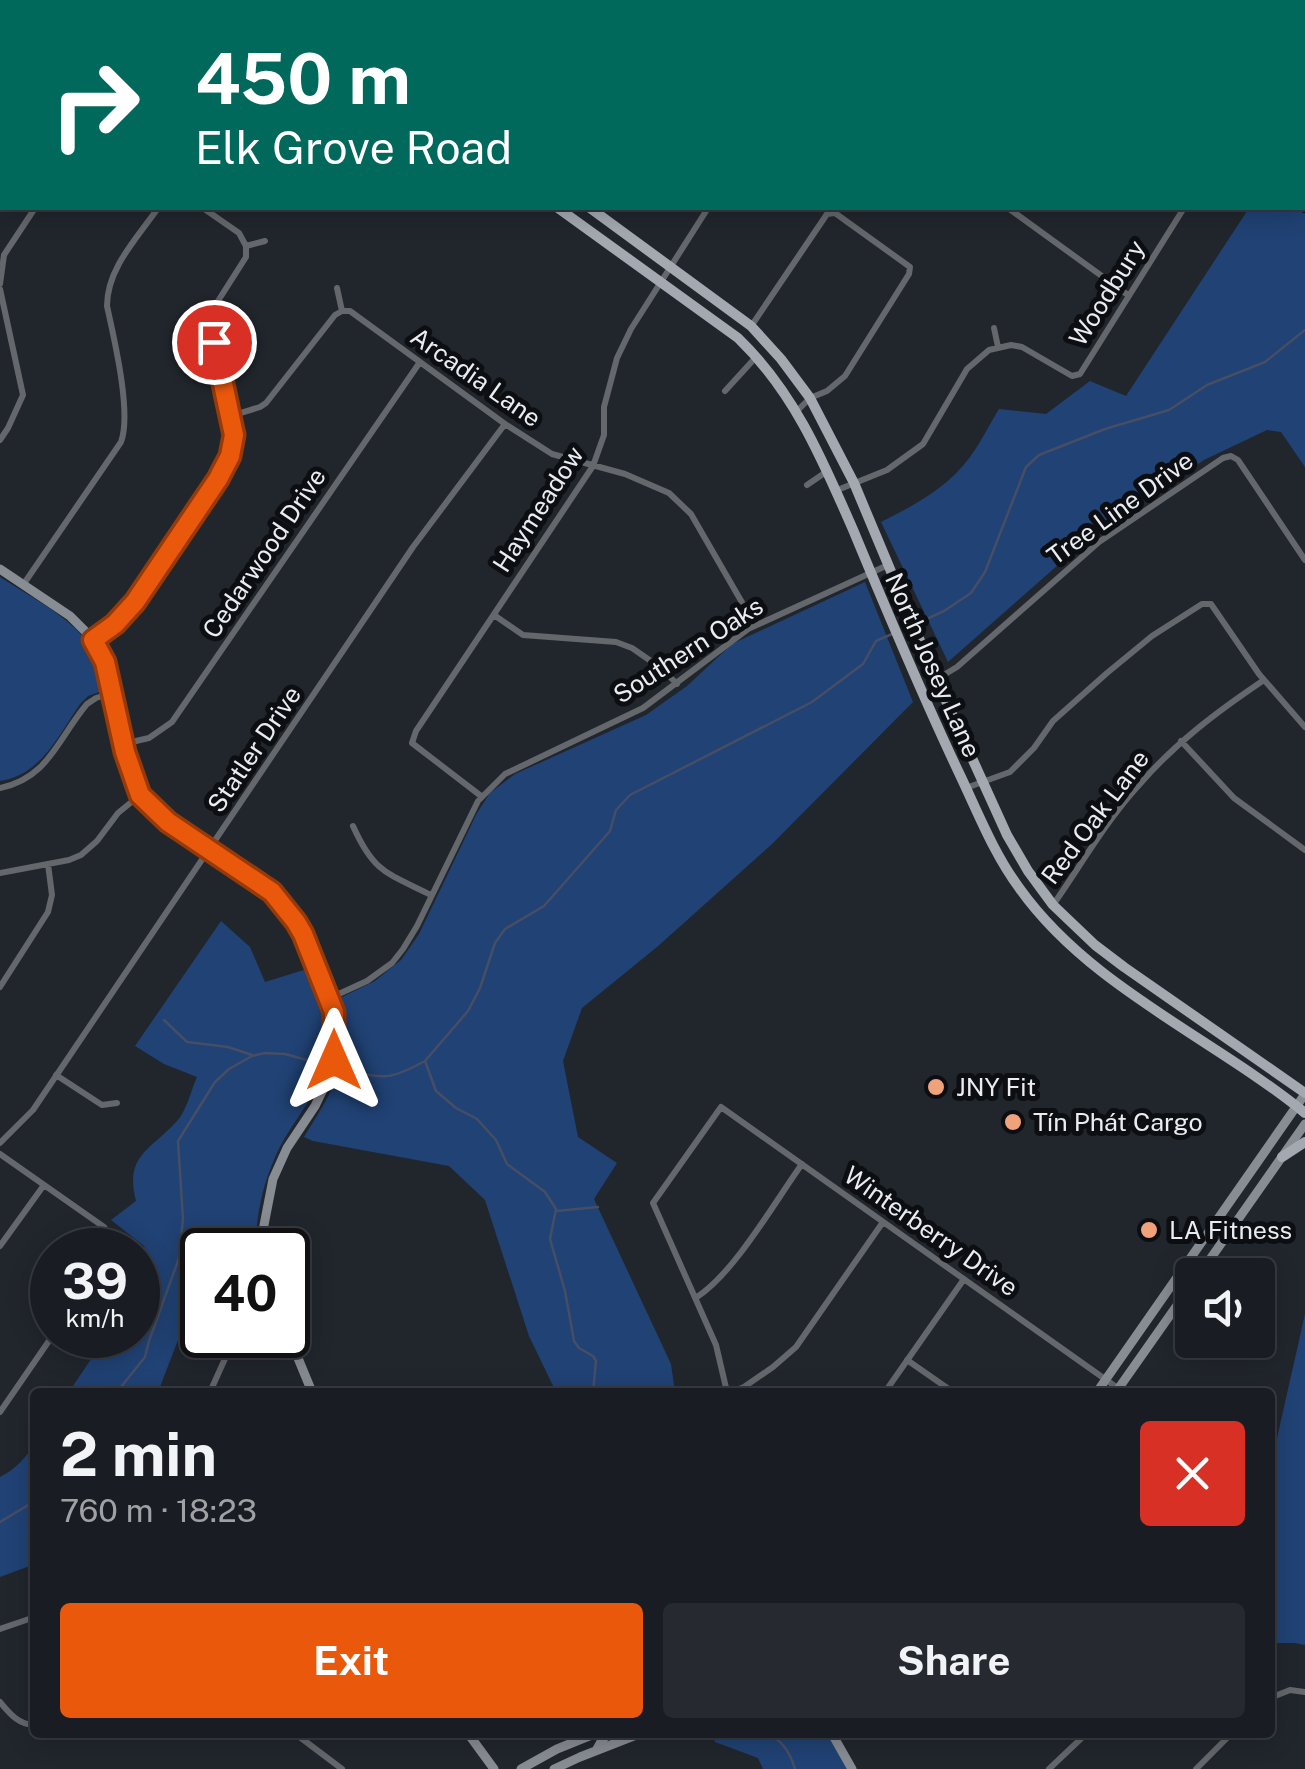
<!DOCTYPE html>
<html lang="en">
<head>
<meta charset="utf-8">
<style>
	:root { --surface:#191c22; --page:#26292f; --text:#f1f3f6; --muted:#9fa1a5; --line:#373a40; --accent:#ea580c }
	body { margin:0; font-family:"Public Sans",sans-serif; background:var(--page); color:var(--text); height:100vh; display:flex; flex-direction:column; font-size:38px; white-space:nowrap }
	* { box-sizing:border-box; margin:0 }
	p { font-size:32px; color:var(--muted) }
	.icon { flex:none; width:55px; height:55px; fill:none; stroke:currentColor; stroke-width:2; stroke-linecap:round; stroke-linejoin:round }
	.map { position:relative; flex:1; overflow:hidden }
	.panel { position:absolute; left:30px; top:1388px; width:1245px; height:350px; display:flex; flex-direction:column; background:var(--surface); border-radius:10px; box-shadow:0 5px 25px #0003,0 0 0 2px var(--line) }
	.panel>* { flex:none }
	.banner { position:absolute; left:0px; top:0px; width:1305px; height:210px; box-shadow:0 5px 25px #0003,0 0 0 2px var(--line); background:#00695c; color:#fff; overflow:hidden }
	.tools { position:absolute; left:1175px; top:1258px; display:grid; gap:20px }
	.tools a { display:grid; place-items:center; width:100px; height:100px; border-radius:10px; background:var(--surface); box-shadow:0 5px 25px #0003,0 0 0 2px var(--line); font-size:50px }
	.speed { position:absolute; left:30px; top:1228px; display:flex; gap:20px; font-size:50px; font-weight:700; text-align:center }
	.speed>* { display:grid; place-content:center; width:130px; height:130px; border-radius:50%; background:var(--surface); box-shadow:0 5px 25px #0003,0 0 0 2px var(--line); line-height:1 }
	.speed small { font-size:25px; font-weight:400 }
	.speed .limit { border:5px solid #111; border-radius:15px; background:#fff; color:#111 }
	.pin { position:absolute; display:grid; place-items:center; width:85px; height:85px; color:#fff; margin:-42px; border:5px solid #fff; border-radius:50%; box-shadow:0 2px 10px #0007 }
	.me { position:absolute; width:110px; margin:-55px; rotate:0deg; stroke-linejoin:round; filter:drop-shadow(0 0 8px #0008) }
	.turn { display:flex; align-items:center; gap:35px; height:210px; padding:0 30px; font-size:45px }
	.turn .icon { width:130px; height:130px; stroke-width:2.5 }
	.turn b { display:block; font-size:70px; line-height:85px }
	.round { display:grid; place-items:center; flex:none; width:105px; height:105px; border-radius:10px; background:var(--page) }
	.headline { display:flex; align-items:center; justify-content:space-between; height:170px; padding:0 30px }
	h1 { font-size:60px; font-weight:700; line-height:75px }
	.button { display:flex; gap:20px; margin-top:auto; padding:20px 30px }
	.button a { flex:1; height:115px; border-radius:10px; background:var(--accent); color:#fff; font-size:40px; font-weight:700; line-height:115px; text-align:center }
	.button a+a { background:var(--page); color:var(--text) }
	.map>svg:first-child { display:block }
	.green { fill:#204274 }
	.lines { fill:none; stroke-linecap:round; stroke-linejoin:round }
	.stream { stroke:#464e65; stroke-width:2.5 }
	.river { stroke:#000a29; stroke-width:14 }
	.street { stroke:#64676b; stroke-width:6 }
	.secondary { stroke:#888c93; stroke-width:9 }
	.primary { stroke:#a4a9b1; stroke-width:10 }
	.route-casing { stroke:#983908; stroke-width:25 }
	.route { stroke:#ea580c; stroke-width:18 }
	.poi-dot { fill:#f0a27a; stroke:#0c0e12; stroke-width:4 }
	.labels { text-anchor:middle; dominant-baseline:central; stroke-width:10; stroke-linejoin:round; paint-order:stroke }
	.street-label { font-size:25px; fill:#e9ecf1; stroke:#0c0e12 }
	.poi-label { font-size:25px; fill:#e9ecf1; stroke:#0c0e12; text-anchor:start }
</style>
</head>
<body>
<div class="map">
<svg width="1305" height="1769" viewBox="0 0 1305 1769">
	<rect width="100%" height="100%" fill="#21262d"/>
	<path class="green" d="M1144,0H1305V467L1281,432L1267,430L1204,460L1084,542L948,662L881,522C915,505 947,488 970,457C981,442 989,425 999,409L1046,414L1090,381L1126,396L1249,208H1302V2H1145Z
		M0,577C41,604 106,633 105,690L88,696L80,704C59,735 41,775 0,781Z
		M865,582L913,702L772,844L657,947L582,1008L563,1061L578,1137L617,1163L594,1199L671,1364L675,1392H556L529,1336L485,1200L449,1166L313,1141L304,1137C321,1109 341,1081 343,1047C344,1031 338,1015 340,998L375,981L401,960L419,934L477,813L490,793L515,774L646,715L687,686L732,644Z
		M221,921L250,947L265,982L310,968C317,985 325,1001 328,1019C337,1082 299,1106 276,1155C263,1184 256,1214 256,1246L231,1250H202V1296L185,1322L158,1392H69L107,1335H138V1289L150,1270L144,1246L111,1220L136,1201C124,1155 151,1150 177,1121C187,1110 191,1090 197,1077L164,1064L135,1046Z
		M1305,1314V1645L1295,1643H1270V1469Z
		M35,1444V1564L0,1577V1477C16,1469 25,1458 35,1444Z
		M712,1733H826L849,1769H763L758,1758L715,1742Z"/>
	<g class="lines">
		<path class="stream" d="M918,623L944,611L971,593L985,572L1026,467L1039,455L1105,429L1169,410L1207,385L1265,362L1305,330
			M164,1020L187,1042L228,1047L252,1055
			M349,1070C383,1080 392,1079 423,1062
			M556,1211L598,1207
			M117,1392L145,1357L149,1341L179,1258L183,1219L178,1141L215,1082L229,1069L252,1056L265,1053L285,1054L314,1062
			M593,1392L596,1361L593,1356L579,1348L574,1341L565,1291L550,1239L556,1209L545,1192L507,1164L496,1140L477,1119L456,1108L436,1091L425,1061L468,1011L480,988L495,943L505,929L544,906L610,831L616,810L630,795L812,702L863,664L876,641L892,634
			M0,1522L35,1501
			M763,1732C780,1737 790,1752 795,1769"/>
		<path class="river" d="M1302,42L1305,38
			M1302,202L1305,206"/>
		<path class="street" d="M701,0L703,2
			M893,0L904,2
			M1126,0L1128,2
			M471,2L473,0
			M593,2L594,0
			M1081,2L1084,0
			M0,65L2,67
			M0,78L2,74
			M1008,208L1128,295
			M246,246L265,241
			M0,284L4,255L35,208
			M337,288L342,311
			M0,289L23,395L8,428L0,440
			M752,325L827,214L835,213L910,267L909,274L845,376L827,391L810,398L797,411
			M994,328L998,347
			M725,391L756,357
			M231,416L260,407L266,403L335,315L342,311H350L505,424L552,454L625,474L669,493L691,514L755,625
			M807,485L826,472
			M835,491L887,470L923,444L967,369L989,350L1011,345L1022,347L1072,376L1080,374L1184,208
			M23,585L121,442C132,413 114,338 107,306C107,268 138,237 158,208
			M494,615L523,635L616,642L632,648L661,668L677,684
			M93,639L115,624L135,602L218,479L230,457L234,435L212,324L218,301L246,257V246L239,233L203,208
			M937,679L957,667L1099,542L1223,458L1231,456L1238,460L1305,560
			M1181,741L1234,798L1305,850
			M123,744L149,738L172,722L420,362
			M0,788C49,778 58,738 87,704L96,698L112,693
			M966,788L1010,772L1034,748L1053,721L1107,673L1152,636L1202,604H1211L1259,674L1305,727
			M481,796L412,743L416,731L593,466L604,435V407L617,358L631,329L708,208
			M353,826C374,873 387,873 431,895
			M0,873L69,860L81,855L97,841L118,813L140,795
			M1053,905C1081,865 1106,821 1139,785C1175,743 1218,711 1264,680
			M0,987L48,912L52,895L48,864
			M330,998L367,981L392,963L403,949L417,926L478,801L505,774L643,708L748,629L888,565
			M56,1075L102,1105L117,1103
			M0,1143L33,1110L413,547L505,424
			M0,1154L104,1227L109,1234L107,1250
			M0,1246L44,1185
			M697,1297C735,1272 774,1203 802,1164
			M907,1360L953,1392
			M210,1392L228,1352L243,1335
			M727,1392L716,1345L653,1203L721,1107L1119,1389
			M731,1392L744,1387L773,1367L796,1347L883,1222
			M885,1392L964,1279
			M0,1412L53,1335
			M0,1629L35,1617
			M1270,1698L1290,1690L1305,1692
			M0,1702C10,1714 19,1725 35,1725
			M293,1732L342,1769
			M1049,1769L1088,1732
			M1196,1769L1233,1732"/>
		<path class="secondary" d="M0,569L70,616L93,639L105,661L125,752L140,795L167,822L271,892L303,934L330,998L334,1011L335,1032L331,1073L315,1106L287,1148L273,1179L264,1225L263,1250
			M1199,1275L1305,1124
			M288,1334L312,1392
			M1097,1392L1305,1094
			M1116,1392L1192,1284
			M467,1732L494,1769
			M831,1732L852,1769
			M597,1749L602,1740L611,1732
			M521,1769L557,1749L599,1732
			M554,1769L580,1757L644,1732"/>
		<path class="primary" d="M316,0L318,2
			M339,0L341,2
			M558,208L738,338C795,393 823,461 854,532C888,614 922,695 960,775C979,815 994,854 1020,889C1090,987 1213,1038 1305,1113
			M590,208L751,326L781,359L810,398L854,483L936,679L1007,835L1028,871L1053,905L1095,945L1124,967L1305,1093
			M1282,1157L1305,1142"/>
	</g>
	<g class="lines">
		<defs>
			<path id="route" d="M214,342L234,435L230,456L218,479L135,602L115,624L93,640L105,662L125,752L140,795L168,822L272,892L296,922L303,934L334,1012V1060"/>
		</defs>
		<use href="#route" class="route-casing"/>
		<use href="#route" class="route"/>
	</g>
	<g class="poi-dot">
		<circle cx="936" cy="1087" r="10"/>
		<circle cx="1013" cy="1122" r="10"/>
		<circle cx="1149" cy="1230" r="10"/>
	</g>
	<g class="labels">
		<g class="street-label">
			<text transform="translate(1107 293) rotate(-58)">Woodbury</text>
			<text transform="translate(476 377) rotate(35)">Arcadia Lane</text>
			<text transform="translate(1120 508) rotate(-36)">Tree Line Drive</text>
			<text transform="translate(538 509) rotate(-57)">Haymeadow</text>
			<text transform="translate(264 553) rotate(-56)">Cedarwood Drive</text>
			<text transform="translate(688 650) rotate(-33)">Southern Oaks</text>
			<text transform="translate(933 665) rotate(66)">North Josey Lane</text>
			<text transform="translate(254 749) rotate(-56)">Statler Drive</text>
			<text transform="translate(1095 817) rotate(-53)">Red Oak Lane</text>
			<text transform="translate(931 1231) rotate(35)">Winterberry Drive</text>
		</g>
		<g class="poi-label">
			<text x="956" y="1087">JNY Fit</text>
			<text x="1033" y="1122">Tín Phát Cargo</text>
			<text x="1169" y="1230">LA Fitness</text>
		</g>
	</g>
</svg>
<div class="tools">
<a><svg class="icon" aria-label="sound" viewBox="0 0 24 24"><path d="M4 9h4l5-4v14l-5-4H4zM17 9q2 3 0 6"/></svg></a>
</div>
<div class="speed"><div>39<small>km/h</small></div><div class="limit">40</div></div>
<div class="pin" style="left:214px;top:342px;background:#d93025"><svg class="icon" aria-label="arrive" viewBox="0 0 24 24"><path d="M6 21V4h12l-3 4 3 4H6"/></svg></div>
<svg class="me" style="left:334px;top:1060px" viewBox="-20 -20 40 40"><path d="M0-17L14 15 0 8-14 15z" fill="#ea580c" stroke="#fff" stroke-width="4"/></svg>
<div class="banner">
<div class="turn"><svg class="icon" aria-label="right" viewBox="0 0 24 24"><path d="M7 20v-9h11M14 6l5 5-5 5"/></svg><div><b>450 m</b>Elk Grove Road</div></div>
</div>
<section class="panel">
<div class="headline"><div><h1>2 min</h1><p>760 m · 18:23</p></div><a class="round" style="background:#d93025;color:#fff"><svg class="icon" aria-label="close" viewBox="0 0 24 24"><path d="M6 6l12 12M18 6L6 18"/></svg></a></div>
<div class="button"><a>Exit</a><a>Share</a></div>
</section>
</div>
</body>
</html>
